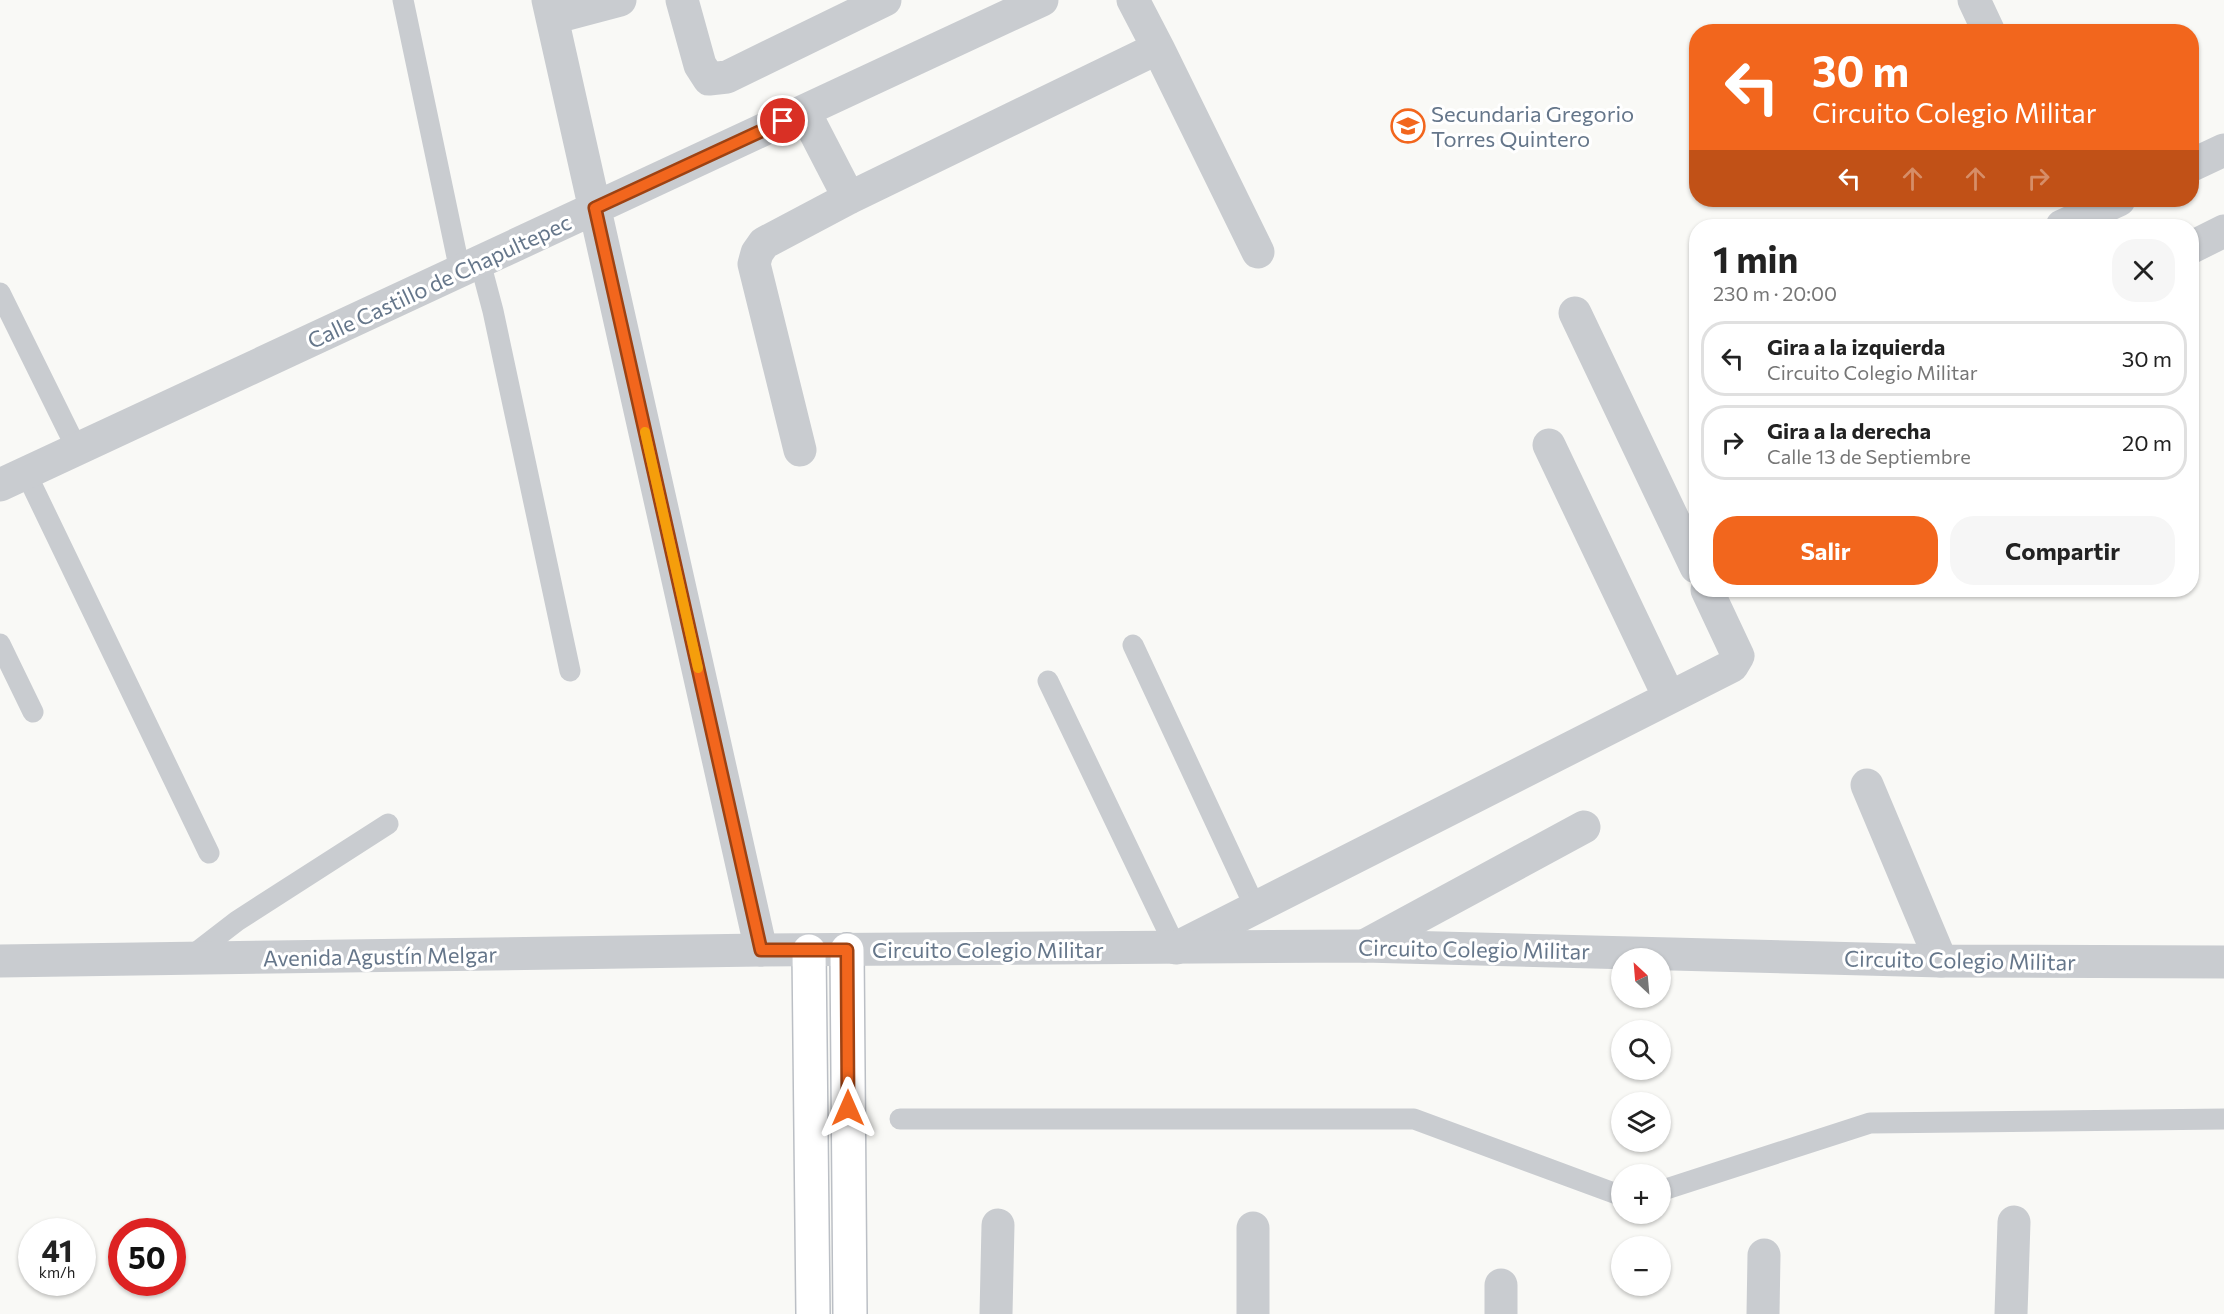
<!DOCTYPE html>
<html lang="es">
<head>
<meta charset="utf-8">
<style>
	:root { --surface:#fff; --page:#f6f6f6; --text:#222; --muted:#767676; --line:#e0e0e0; --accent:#f2661d }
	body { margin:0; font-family:Commissioner,sans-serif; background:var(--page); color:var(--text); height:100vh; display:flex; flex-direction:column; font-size:22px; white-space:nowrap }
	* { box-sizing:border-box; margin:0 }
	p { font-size:20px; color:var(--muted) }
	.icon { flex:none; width:33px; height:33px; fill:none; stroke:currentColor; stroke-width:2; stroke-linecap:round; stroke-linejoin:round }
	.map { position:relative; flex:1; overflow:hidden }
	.details { position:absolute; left:1689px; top:219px; width:510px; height:378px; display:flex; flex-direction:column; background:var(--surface); border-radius:24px; box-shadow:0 2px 4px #0004 }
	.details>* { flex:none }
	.banner { position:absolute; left:1689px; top:24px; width:510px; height:183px; border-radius:24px; box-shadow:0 2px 4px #0004; background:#f2661d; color:#fff; overflow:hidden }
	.needle { width:39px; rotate:334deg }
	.buttons { position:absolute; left:1611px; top:948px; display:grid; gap:12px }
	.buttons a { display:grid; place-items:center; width:60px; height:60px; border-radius:50%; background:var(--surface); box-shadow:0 2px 4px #0004; font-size:30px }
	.speed { position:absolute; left:18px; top:1218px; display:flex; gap:12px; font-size:30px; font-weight:700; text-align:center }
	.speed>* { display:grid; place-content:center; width:78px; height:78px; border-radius:50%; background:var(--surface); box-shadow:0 2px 4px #0004; line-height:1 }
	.speed small { font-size:15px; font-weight:400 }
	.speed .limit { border:9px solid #d22; background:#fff; color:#111 }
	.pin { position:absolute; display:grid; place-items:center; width:51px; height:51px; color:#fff; margin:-26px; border:3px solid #fff; border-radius:50%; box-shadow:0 2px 6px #0007 }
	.me { position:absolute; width:66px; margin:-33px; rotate:0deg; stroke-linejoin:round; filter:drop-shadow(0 0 4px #0008) }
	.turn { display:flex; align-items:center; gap:21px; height:126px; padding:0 24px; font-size:27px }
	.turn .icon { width:78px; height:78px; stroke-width:2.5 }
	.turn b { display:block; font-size:42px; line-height:51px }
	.lanes { display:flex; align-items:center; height:57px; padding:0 24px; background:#0003; justify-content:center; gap:30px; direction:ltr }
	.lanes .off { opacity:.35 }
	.round { display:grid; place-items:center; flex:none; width:63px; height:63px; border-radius:24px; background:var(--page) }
	.summary { display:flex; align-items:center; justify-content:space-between; height:102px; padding:0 24px }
	h1 { font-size:36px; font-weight:700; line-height:45px }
	.primary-button { display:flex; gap:12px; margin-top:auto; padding:12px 24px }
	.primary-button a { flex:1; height:69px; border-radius:24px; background:var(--accent); color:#fff; font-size:24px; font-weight:700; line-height:69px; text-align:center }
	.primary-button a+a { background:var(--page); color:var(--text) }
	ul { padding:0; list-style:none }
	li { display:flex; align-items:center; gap:18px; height:75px; margin:0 12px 9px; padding:0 12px; border:3px solid var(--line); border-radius:24px }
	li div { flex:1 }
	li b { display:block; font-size:22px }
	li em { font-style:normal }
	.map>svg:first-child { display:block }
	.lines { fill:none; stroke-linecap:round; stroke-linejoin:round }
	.secondary-casing { stroke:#bbbfc5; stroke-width:36 }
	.service { stroke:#c9ccd0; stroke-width:21 }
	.minor { stroke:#c9ccd0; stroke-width:33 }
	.tertiary { stroke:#c9ccd0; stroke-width:33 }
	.secondary { stroke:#fff; stroke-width:33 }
	.route-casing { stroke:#9d4213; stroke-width:15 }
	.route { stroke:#f2661d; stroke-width:10 }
	.slow { stroke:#f59e0b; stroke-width:10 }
	.labels { text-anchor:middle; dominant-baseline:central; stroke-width:6; stroke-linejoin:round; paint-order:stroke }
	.poi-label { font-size:22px; fill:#65768a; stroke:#fff; text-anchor:start }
	.street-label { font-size:22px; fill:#65768a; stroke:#fff }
</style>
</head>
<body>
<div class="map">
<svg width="2224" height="1314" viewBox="0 0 2224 1314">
	<rect width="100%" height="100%" fill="#f9f9f6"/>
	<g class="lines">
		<defs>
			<path id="secondary" d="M847,950L850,1314
				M809,951L813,1314"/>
		</defs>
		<use href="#secondary" class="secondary-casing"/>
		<path class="service" d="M403,0L460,271
			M480,262L493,311L570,671
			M0,293L77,449
			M26,473L209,853
			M0,644L33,712
			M1133,645L1255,907
			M1048,681L1176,948
			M189,958L237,921L388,824
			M900,1119H1414L1622,1196
			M1660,1191L1870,1123L2224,1119"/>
		<path class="minor" d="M548,0L761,950
			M682,0L700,65L709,79L727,77L885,0
			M1133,0L1158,48
			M1974,0L1989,32
			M552,18L620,0
			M804,111L849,198
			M2192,165L2224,150
			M2062,226L2119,200
			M2192,247L2224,231
			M1575,313L1696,567
			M1549,445L1669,697
			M800,450L754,264L757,253L764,243L849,198L1158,48L1258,252
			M0,485L1042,0
			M1867,785L1941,961
			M1364,946L1584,827
			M1176,948L1732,666L1738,656L1707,590
			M996,1314L998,1225
			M1253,1314V1228
			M1501,1314V1285
			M1763,1314L1764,1255
			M2011,1314L2014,1222"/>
		<path class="tertiary" d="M0,961L761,950L1364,946L1941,961L2224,962"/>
		<use href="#secondary" class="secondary"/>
	</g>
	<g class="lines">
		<defs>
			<path id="route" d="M783,121L595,208L761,950H847L848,1108"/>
		</defs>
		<use href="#route" class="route-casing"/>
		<use href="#route" class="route"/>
		<path class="slow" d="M645,432L698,668"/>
	</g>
	<defs>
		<symbol id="school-ring" viewBox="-11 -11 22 22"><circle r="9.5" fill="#fff" stroke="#f2661d" stroke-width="1.5"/><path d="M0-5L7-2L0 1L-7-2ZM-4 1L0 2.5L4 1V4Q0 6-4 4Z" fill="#f2661d"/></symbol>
	</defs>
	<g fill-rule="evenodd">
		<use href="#school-ring" x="1389" y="107" width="38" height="38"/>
	</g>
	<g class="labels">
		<g class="poi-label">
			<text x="1431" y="113">Secundaria Gregorio<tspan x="1431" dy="25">Torres Quintero</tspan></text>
		</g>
		<g class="street-label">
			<text transform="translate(439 281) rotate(-25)">Calle Castillo de Chapultepec</text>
			<text x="988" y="949">Circuito Colegio Militar</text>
			<text transform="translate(1474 949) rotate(1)">Circuito Colegio Militar</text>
			<text transform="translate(380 956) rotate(-1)">Avenida Agustín Melgar</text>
			<text transform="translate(1960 960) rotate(1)">Circuito Colegio Militar</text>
		</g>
	</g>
</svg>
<div class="buttons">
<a><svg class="needle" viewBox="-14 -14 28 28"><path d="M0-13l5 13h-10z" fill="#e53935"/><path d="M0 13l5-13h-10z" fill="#767676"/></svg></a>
<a><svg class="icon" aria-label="search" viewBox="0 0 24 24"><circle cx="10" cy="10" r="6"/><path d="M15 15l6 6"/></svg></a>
<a><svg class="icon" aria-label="layers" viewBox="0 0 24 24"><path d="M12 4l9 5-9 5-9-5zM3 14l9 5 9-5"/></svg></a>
<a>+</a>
<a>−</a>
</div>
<div class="speed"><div>41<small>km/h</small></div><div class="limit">50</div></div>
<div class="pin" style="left:783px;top:121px;background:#d93025"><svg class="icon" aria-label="arrive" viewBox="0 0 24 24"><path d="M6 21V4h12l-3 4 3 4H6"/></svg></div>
<svg class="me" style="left:848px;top:1108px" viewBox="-20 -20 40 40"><path d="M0-17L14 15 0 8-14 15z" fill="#f2661d" stroke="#fff" stroke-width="4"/></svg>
<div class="banner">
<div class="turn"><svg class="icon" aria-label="left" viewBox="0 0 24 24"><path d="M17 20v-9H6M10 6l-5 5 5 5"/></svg><div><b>30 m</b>Circuito Colegio Militar</div></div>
<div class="lanes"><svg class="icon" aria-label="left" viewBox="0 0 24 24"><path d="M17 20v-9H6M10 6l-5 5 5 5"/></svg><svg class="icon off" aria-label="ahead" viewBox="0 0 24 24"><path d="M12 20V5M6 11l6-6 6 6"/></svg><svg class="icon off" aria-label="ahead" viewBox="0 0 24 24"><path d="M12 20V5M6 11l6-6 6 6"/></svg><svg class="icon off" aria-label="right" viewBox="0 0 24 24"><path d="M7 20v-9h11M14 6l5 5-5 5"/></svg></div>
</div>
<section class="details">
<div class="summary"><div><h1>1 min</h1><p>230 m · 20:00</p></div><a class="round"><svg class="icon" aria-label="close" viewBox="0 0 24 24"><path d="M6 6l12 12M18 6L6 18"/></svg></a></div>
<ul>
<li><svg class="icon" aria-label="left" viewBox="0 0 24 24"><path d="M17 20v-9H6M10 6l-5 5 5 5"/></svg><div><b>Gira a la izquierda</b><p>Circuito Colegio Militar</p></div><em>30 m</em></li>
<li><svg class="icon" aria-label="right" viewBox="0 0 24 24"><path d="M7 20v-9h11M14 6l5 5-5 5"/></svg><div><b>Gira a la derecha</b><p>Calle 13 de Septiembre</p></div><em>20 m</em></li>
</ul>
<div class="primary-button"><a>Salir</a><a>Compartir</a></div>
</section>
</div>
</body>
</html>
